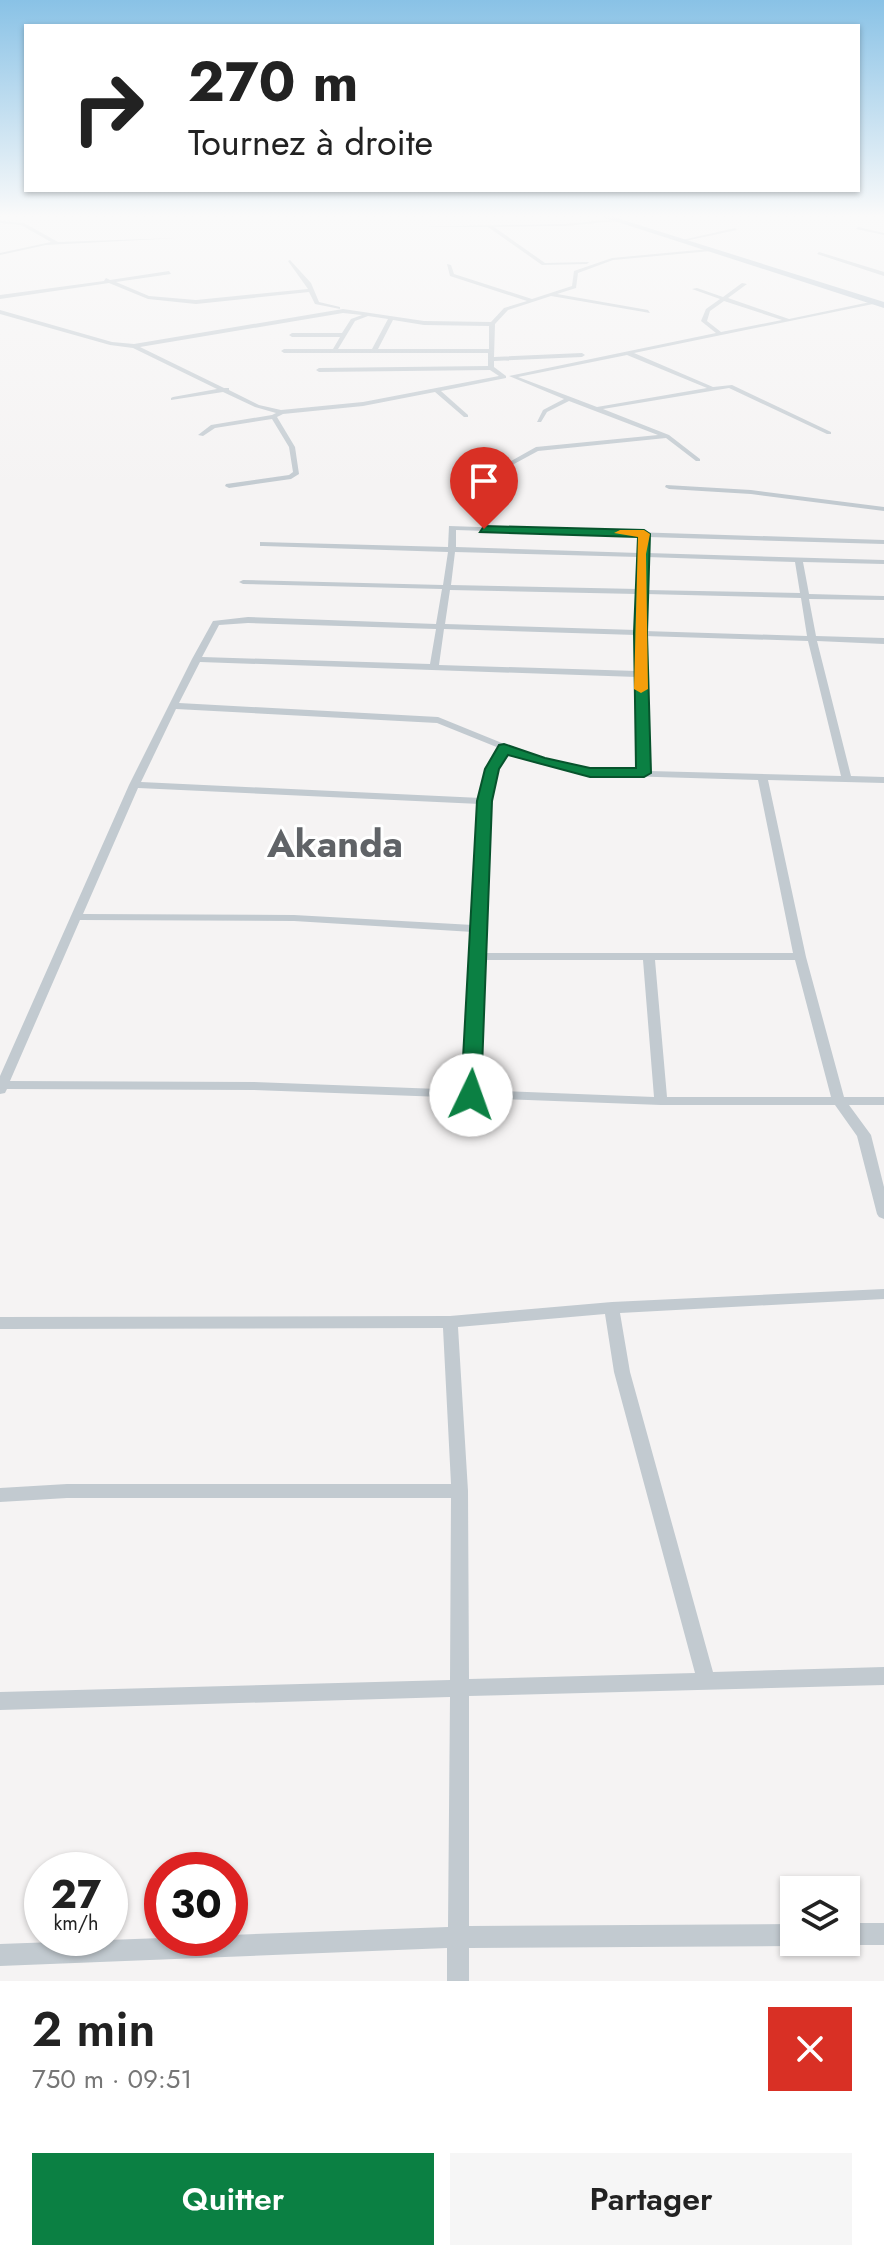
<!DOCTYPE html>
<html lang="fr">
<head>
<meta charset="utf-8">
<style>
	:root { --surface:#fff; --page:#f6f6f6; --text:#222; --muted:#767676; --accent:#0b8043 }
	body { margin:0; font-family:Jost,sans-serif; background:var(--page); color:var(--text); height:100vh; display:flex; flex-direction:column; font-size:30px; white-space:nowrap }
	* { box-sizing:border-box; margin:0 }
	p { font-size:26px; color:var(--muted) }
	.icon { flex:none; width:44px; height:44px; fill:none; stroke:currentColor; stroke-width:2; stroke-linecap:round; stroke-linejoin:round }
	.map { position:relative; height:1981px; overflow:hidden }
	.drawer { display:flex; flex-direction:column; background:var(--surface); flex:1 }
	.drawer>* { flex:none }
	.guide { position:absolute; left:24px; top:24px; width:836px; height:168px; border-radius:0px; box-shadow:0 2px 6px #0004; background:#fff; color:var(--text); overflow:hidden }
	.buttons { position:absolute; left:780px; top:1876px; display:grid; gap:16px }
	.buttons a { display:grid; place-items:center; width:80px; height:80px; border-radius:0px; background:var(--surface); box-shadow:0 2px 6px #0004; font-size:40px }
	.speed { position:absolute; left:24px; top:1852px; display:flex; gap:16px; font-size:40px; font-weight:700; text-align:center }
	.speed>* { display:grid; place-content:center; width:104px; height:104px; border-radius:50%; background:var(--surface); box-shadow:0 2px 6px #0004; line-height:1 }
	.speed small { font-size:20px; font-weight:400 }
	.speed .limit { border:12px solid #d22; background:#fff; color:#111 }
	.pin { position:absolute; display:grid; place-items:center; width:68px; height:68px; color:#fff; margin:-82px -34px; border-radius:50% 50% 50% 0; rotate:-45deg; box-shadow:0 0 8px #0007 }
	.pin .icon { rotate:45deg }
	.me { position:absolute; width:88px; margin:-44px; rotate:3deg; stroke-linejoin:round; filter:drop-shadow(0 0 6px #0008) }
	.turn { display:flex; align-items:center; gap:28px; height:168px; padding:0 32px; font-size:36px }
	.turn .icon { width:104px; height:104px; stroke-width:2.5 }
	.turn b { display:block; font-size:56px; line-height:68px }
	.round { display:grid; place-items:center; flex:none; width:84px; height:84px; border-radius:0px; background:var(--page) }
	.headline { display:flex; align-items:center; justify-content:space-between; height:136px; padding:0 32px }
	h1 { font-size:48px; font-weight:600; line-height:60px }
	.button { display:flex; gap:16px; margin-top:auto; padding:16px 32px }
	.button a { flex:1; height:92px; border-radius:0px; background:var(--accent); color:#fff; font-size:32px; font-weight:600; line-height:92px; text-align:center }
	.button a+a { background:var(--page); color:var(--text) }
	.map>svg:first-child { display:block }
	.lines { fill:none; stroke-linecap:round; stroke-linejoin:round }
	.stream { stroke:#9ad8e4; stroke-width:2 }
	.minor { fill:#c2cad0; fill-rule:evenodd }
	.primary { fill:#b6c3ce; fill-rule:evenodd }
	.route { fill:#0b8043; stroke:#07532c; stroke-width:2 }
	.slow { fill:#f59e0b }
	.labels { text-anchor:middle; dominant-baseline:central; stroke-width:6; stroke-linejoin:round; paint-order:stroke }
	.town-label { font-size:38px; font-weight:bold; fill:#606367; stroke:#fff }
</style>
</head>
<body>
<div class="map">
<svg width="884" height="1981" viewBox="0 0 884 1981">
	<rect width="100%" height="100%" fill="#f5f3f3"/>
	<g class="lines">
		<path class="stream" d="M388,214L480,216"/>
		<path class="minor" d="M615,219L617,221L565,226L494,227L545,263L589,262L587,264L542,265L488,227H408L565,224Z
			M0,221L24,223L58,242L178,238L46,245L0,255V253L51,242L21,225L0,223Z
			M858,227L884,233V235L856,229Z
			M735,228L737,230L680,242L678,241Z
			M709,249L711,251L613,260L578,273L576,288L557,294L648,310L650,313L551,296L508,310L495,324L494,357L582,353L585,355L582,357L494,361V367L506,376V378L441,391L468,415V417H464L435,392L363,406L283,414L277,417L295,447L299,474L291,479L229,488L225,486L226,484L289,475L293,472L289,447L272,419L215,428L203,436L198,435L211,425L272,415L276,413L255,407L223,392L171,400V398L173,397L217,389L133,348L110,345L0,314V310L112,342L134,344L343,309L424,321L491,322L504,308L527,301L450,276L447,264L451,265L454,274L532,299L572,286L574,271L612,258ZM343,313L362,315L351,319L342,333H292L289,335L292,337H340L333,349H284L281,351L284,353H488V366L319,368L316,370L319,372L490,370L499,376L363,402L281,410L259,405L229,390V388H224L140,347ZM368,316L388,319L372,349H338L355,321ZM393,320L424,325L489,326V349H378Z
			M819,252L884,272V276L817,254Z
			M290,260L311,283L319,302L340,307V309L315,304L309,292L196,304L148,299L109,283L0,299V295L104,281L106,278L110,280L169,271L171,274L116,282L149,296L196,300L308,289L288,261Z
			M742,283L747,284L728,298L789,319L875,301L878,303L634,353L713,387L732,385L831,432V434H827L729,388L603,409L669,435L700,459V461H696L666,438L538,451L501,471H497V469L536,447L658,435L569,401L547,412L541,422H537L543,410L564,399L509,376L716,333L701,321L706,309L720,299L692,289L697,288L723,297ZM724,301L782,320L721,332L707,321L710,311ZM627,355L707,388L597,407L518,377Z
			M666,485L751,490L884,507V511L751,494L669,489L665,487Z
			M449,526L884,540V544L648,537L647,553L884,560V564L803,562L809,594L884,596V600L809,599L816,636L884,638V644L817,641L851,776L884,777V783L768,780L806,957L844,1097H884V1105H849L871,1135L884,1187V1219L879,1217L877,1214L857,1136L835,1105H661L254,1090L7,1089L5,1093L0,1094V1076L129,785L192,659L213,621L248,617L436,624L442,589L243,584L239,582L243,580L443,585L448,552L263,546H260V542L448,547ZM456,530L640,536L639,553L456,547ZM455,552L639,557L638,589L451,585ZM647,557L795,562L800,593L646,590ZM450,590L637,594L636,630L445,624ZM646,594L801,598L807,636L644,631ZM248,623L436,629L430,664L202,657L219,625ZM444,629L636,635L637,671L439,665ZM644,636L808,641L841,776L649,771ZM200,662L637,677L639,770L590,769L544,760L438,717L179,703ZM176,709L437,723L499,748L487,769L481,798L141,782ZM507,752L538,764L590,775L758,780L793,953H484L490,801L497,769ZM138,788L480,804L473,925L294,915L83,914ZM80,920L294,921L473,932L465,1090L254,1082L10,1081ZM483,960H643L654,1097L478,1090ZM655,960H795L831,1097H667Z
			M884,1289V1299L620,1313L630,1372L713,1672L884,1667V1685L469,1696V1926L794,1924V1942H801L794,1946L469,1948V1981H447V1948L0,1966V1944L162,1938H230V1935L448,1927L450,1697L0,1710V1692L450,1680L451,1498H67L0,1502V1488L67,1484H451L443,1328L0,1329V1317L450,1316L612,1302ZM605,1314L614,1372L695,1673L469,1679L468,1491L458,1327Z
			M846,1923H884V1945H846L840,1942H846Z"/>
		<path class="primary" d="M593,214H604L884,302V308Z"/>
	</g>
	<linearGradient id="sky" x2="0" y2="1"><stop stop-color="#89c2e6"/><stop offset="0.44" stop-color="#fafafa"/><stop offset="1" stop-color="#fafafa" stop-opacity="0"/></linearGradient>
	<rect width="884" height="491" fill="url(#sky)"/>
	<path class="route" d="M484,526L644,530L650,534L647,633L651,773L644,777H590L508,755L499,769L492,801L481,1095L471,1101L461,1095L477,801L485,769L499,745L504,744L545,758L590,768H636L634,633L638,537L480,532Z"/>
	<path class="slow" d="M644,530L650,534L646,554L648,689L641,693L634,689L638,537L614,533L620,530Z"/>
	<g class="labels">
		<g class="town-label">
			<text x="335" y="843">Akanda</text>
		</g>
	</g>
</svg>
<div class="buttons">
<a><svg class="icon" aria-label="layers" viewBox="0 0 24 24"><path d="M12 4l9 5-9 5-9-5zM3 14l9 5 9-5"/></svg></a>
</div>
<div class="speed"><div>27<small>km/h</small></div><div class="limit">30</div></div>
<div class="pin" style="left:484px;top:529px;background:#d93025"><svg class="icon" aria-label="arrive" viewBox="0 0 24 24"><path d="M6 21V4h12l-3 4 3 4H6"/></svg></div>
<svg class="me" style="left:471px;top:1095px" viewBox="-20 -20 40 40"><circle r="19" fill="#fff"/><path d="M0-13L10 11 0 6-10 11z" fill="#0b8043"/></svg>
<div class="guide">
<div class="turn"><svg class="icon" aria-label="right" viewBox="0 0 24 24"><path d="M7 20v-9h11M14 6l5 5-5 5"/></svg><div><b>270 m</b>Tournez à droite</div></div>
</div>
</div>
<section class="drawer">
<div class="headline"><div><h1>2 min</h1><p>750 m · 09:51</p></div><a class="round" style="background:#d93025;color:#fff"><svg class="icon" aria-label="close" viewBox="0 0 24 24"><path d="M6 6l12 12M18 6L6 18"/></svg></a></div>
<div class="button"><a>Quitter</a><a>Partager</a></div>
</section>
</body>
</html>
